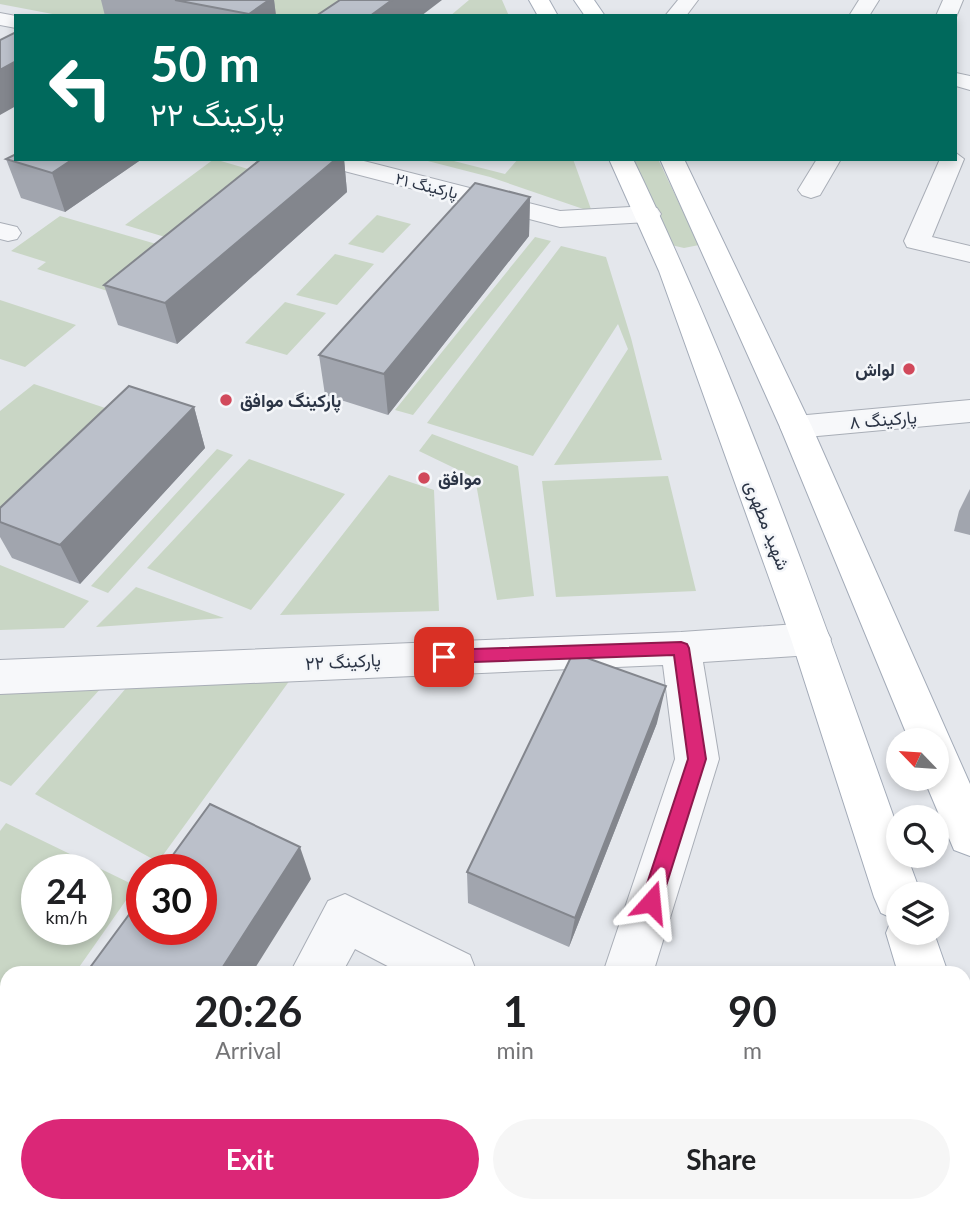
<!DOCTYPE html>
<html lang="en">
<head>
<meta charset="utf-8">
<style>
	:root { --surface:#fff; --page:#f6f6f6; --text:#202124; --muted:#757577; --accent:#db2777 }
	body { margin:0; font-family:Lato,Vazirmatn,sans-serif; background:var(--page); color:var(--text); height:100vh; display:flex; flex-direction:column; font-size:26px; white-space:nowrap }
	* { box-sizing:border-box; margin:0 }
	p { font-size:23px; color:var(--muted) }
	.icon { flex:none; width:38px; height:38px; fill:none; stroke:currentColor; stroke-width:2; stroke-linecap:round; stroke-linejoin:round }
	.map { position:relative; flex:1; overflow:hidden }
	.details { position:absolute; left:0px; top:966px; width:971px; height:247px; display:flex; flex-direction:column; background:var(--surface); border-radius:21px 21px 0 0; box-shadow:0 4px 10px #0003 }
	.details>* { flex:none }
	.guide { position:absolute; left:14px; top:14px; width:943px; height:147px; border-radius:0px; box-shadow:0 4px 10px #0003; background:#00695c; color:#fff; overflow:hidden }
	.needle { width:46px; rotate:295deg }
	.buttons { position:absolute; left:886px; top:728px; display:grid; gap:14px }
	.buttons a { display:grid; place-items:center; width:63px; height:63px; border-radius:50%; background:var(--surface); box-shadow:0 4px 10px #0003; font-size:35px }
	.speed { position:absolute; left:21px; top:854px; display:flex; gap:14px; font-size:35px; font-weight:700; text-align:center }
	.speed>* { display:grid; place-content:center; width:91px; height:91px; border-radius:50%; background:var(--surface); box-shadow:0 4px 10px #0003; line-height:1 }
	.speed small { font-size:18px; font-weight:400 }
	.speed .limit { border:10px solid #d22; background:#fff; color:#111 }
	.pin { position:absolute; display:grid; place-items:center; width:60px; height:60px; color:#fff; margin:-30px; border-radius:14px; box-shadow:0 4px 10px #0006 }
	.me { position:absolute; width:77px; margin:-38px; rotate:18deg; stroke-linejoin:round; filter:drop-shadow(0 0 5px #0008) }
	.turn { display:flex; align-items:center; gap:24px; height:147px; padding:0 21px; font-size:32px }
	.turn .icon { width:91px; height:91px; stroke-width:2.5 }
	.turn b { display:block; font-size:49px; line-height:60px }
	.eta { display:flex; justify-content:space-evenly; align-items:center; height:119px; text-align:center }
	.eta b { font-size:42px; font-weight:700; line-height:49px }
	.action { display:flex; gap:14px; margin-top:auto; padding:14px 21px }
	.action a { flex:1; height:80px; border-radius:42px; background:var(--accent); color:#fff; font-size:28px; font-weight:700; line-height:80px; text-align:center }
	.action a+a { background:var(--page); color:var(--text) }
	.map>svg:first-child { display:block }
	.green { fill:#c9d6c5; fill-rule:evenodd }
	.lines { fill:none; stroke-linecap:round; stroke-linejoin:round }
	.minor-casing { stroke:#a9aeb7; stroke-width:2 }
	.major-casing { stroke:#a3abb8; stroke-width:2 }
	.minor { fill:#f7f8fa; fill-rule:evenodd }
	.major { fill:#fff; fill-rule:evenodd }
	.wall { fill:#a1a5ae }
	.shaded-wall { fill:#83868d }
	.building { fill:#bbc0ca; stroke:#83868d; stroke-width:2 }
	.route { fill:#db2777; stroke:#8e194d; stroke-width:2 }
	.poi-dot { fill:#d1495b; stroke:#f4f6f9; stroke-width:2.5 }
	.labels { text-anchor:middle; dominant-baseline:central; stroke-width:5; stroke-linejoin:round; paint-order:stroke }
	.far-street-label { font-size:16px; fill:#2b3445; stroke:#f4f6f9 }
	.poi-label { font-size:18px; font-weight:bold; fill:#2b3445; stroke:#f4f6f9; text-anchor:start }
	.street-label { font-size:18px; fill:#2b3445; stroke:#f4f6f9 }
</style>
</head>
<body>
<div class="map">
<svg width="970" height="1212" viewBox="0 0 970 1212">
	<rect width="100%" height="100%" fill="#e4e7ec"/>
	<path class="green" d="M0,0H367L347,16H63L0,4Z
		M469,0H502L509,16H450Z
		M214,159L262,173L175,240L125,225Z
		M420,159H446L505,174L518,159H573L592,212L490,177Z
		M630,159H658L699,245L684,248L671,245Z
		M377,215L411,224L383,253L348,244Z
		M60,216L170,248L114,293L37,269L46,262L11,251Z
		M535,237L551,241L413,415L395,410Z
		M561,246L606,257L631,338L662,460L554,465L628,349L618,324L533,456L427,423Z
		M335,254L374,264L337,305L296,295Z
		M0,300L76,325L25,367L0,359Z
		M285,302L326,313L287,355L245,343Z
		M34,384L117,412L0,521V411Z
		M432,434L518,466L534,596L497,600L475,478L419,451Z
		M217,449L233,455L108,593L91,586Z
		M249,459L345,494L251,610L147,568Z
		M389,475L434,490L439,611L280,615Z
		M668,476L696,591L556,597L542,481Z
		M0,565L89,601L64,628L0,630Z
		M136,587L224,618L96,627Z
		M290,680L158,862L35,794L127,687Z
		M103,686L11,786L0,781V690Z
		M6,823L136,886L75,973H7V1069L0,1079V831ZM37,870H96V929H37Z"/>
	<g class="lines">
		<defs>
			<path id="minor" d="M678,0H698L686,16H665Z
				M859,0H879L869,16H849Z
				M943,0H963L956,17L936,16Z
				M0,13L16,16V28L0,25Z
				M956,73L970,76V90L956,86Z
				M956,153L964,159L932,237L970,246V262L907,247L904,241L940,159H956Z
				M356,159L560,211L648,206L657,208L661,214L657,220L648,222L560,227L321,165L318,160Z
				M817,159H841L820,195L811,198L802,195L798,190Z
				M0,223L17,227L21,233L17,239L8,241L0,239Z
				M970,400V422L796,438L784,435L780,427L784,419L796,416Z
				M811,623L825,628L831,639L825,650L811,655L703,662L719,759L653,973H603L675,759L663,665L0,694V660L681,632Z
				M345,894L470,955L477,973H401L355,949L342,973H290L328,901Z
				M157,1206H216L213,1212H154Z
				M778,1206H836L835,1212H777Z"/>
			<path id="major" d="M529,0H549L558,16H538Z
				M574,0H594L605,16H585Z
				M609,159H633C737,375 818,603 898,829V856H907L921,894H898V933H934L948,973H898L886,933L892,918L881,913L874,897L791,639L659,271Z
				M660,159H684L812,427L970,784V856L954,850L924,779H936V740H909L780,427Z
				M964,1070L970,1072V1141L964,1139Z"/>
		</defs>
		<use href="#minor" class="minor-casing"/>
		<use href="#major" class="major-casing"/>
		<use href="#minor" class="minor"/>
		<use href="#major" class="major"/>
	</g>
	<path class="wall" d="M101,0H274L276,16H105Z
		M6,159H142L65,212L21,198Z
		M261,159H344L347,192L177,344L118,325L104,285Z
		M530,197L529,236L388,415L325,395L319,355Z
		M194,407L205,448L80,584L12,558L0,537V508Z
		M970,489V535L954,531L959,511Z
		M657,723L569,947L468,903L467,872Z"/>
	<path class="shaded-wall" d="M269,0H274L276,16H249V14Z
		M392,0H442L421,16H370Z
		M16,61V106L0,115V70Z
		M73,159H142L65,212L52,173Z
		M336,159H344L347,192L177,344L165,303Z
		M530,197L529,236L388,415L384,374Z
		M194,407L205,448L80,584L60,545Z
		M666,686L657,723L569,947L575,918Z
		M300,847L311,879L252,973H219Z
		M69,1206H107L103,1212H65Z"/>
	<path class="building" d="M175,0H269L249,14Z
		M340,0H392L370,16H316Z
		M16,32V61L0,70V40Z
		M16,154V159H73L52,173L6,159Z
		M261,159H336L165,303L104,285Z
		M475,183L530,197L384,374L319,355Z
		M129,386L194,407L60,545L0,522V508Z
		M573,653L666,686L575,918L467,872Z
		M210,804L300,847L219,973H86L142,897V929H201V870H162Z
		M7,1081V1206H69L65,1212H0V1091Z
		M574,1206H728L726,1212H571Z"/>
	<path class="route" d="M681,642L687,644L689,648L706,759L661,902L658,909L651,911L644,909L641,902L688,759L674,655L444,663L439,662L436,657L439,652L444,650Z"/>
	<g class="poi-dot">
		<circle cx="909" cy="369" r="7"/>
		<circle cx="226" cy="400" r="7"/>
		<circle cx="424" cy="478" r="7"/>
	</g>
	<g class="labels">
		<g class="far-street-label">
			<text transform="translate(427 185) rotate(14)">پارکینگ ۲۱</text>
		</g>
		<g class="poi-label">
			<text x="895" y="369" text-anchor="end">لواش</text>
			<text x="240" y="400">پارکینگ موافق</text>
			<text x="438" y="478">موافق</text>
		</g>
		<g class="street-label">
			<text transform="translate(883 419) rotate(-5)">پارکینگ ۸</text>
			<text transform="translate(768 525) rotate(69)">شهید مطهری</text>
			<text transform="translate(343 661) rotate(-3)">پارکینگ ۲۲</text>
		</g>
	</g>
</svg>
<div class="buttons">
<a><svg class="needle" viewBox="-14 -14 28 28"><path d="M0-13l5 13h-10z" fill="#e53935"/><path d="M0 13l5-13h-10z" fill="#757577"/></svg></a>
<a><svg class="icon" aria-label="search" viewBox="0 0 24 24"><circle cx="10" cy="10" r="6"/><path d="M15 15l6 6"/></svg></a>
<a><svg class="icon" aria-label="layers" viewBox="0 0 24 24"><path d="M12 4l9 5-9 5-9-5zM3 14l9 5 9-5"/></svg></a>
</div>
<div class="speed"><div>24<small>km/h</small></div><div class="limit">30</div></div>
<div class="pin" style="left:444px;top:657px;background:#d93025"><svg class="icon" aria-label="arrive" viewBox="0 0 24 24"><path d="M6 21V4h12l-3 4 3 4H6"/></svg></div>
<svg class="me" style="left:651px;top:902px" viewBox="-20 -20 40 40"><path d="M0-17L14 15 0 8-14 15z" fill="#db2777" stroke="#fff" stroke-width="4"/></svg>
<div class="guide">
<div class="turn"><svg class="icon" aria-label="left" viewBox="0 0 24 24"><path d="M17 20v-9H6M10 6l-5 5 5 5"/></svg><div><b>50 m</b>پارکینگ ۲۲</div></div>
</div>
<section class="details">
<div class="eta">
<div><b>20:26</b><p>Arrival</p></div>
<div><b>1</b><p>min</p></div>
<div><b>90</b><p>m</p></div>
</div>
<div class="action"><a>Exit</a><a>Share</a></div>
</section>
</div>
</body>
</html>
